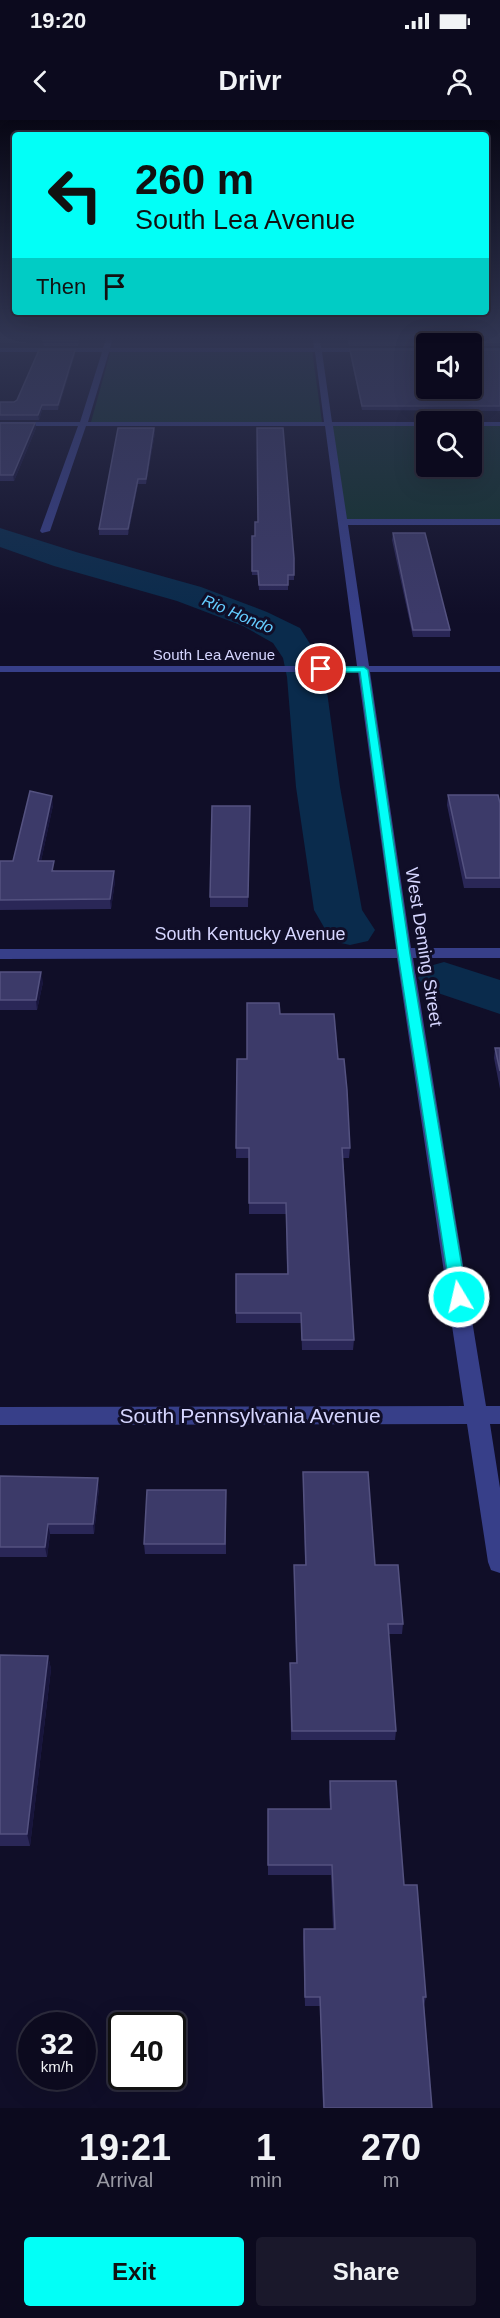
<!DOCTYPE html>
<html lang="en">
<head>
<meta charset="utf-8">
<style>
	:root { --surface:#0c0a1e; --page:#1a182b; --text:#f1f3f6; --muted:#9a9aa4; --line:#2c2b3c; --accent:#02fff7 }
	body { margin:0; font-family:Helvetica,sans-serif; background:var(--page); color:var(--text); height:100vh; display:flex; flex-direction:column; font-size:22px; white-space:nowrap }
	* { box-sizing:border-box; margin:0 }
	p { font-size:20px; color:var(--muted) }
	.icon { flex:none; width:33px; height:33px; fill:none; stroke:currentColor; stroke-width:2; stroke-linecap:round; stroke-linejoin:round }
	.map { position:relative; height:1988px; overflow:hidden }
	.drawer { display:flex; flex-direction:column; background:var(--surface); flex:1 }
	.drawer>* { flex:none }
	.hud { position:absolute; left:12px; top:12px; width:477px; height:183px; border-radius:6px; box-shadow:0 6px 24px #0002,0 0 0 2px var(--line); background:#02fff7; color:#111; overflow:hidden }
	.controls { position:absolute; left:416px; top:213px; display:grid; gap:12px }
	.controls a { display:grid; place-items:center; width:66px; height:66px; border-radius:6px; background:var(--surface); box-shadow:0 6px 24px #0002,0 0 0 2px var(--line); font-size:30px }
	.speed { position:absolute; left:18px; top:1892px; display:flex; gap:12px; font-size:30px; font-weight:700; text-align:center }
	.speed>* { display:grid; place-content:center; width:78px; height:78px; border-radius:50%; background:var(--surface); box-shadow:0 6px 24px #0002,0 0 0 2px var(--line); line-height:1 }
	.speed small { font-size:15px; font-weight:400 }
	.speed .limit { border:3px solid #111; border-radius:9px; background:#fff; color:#111 }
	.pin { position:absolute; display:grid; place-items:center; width:51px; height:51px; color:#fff; margin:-26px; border:3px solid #fff; border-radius:50%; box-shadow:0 2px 6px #0007 }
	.me { position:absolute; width:66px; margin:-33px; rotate:351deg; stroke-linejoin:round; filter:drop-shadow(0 0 4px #0008) }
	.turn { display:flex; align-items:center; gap:21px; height:126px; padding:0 24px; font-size:27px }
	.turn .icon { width:78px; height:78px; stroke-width:2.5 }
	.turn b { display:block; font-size:42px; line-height:51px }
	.then { display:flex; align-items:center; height:57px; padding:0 24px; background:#0003; gap:12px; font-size:22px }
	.eta { display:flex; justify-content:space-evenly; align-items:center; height:102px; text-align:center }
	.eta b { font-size:36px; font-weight:800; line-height:42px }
	.primary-button { display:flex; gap:12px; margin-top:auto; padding:12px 24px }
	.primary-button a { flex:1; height:69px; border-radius:6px; background:var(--accent); color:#111; font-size:24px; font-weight:800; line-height:69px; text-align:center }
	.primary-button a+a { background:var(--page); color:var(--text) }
	.status { display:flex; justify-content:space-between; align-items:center; height:42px; padding:0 30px; background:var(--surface); direction:ltr }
	.status svg { height:16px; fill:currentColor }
	header { display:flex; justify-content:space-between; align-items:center; height:78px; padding:0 24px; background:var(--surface); font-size:27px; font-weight:800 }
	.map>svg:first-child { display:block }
	.green { fill:#11322d }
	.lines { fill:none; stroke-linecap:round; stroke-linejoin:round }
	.river { fill:#0a2b4c; fill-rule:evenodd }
	.minor { fill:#373f89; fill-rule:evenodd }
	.wall { fill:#2a2757 }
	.shaded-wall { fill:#18153c }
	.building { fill:#3c3a69; stroke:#545280; stroke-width:1.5 }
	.route { fill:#02fff7; stroke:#01a6a1; stroke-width:1.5 }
	.labels { text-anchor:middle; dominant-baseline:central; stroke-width:6; stroke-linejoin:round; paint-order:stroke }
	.far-street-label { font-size:15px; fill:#d6d6ff; stroke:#100e28 }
	.far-water-label { font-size:16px; font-style:italic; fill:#64ccff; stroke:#100e28 }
	.street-label { font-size:18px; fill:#d6d6ff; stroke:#100e28 }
	.near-street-label { font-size:21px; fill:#d6d6ff; stroke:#100e28 }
</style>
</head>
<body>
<div class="status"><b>19:20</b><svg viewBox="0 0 49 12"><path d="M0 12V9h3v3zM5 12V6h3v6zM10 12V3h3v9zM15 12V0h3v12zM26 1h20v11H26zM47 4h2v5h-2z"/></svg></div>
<header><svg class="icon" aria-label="back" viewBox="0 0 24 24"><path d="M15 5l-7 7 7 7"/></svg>Drivr<svg class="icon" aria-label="person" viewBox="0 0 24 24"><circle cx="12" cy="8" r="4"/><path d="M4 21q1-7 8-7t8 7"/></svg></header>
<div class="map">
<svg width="500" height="1988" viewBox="0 0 500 1988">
	<rect width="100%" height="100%" fill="#100e28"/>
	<path class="green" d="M111,230L306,232L312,230L322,302H91Z
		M329,304H426V346H471V304H500V402H343Z"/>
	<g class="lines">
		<path class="river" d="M0,408L76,432L201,467L267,492L300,508L319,538L325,557L340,667L362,790L375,810L368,821L350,825L332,821L314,790L296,667L287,557L283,538L273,523L243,506L177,481L54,446L0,427Z
			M444,842L500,860V894L426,869L418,858L426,847Z"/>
		<path class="minor" d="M107,217H113L110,228H314L313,217H319L321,228H426V232H322L332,302H426V306H333L347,399H500V405H348L369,546H500V552H370L411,828H500V838H413L486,1286H500V1304H490L500,1368V1453L491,1450L488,1442L467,1304L0,1305V1287L464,1286L397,838L0,839V829H396L358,552H0V546H357L325,306H86L50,411L42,413L40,411L78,306H0V302H80L102,232H0V228H103ZM109,232H315L324,302H88Z
			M471,228H500V232H471Z
			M471,302H500V306H471Z"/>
	</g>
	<path class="wall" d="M81,217L78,226H44L43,221Z
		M347,217H500V226H471V224H426V226H349Z
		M350,230H500V291L362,290L350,234Z
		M75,234L58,290H42L39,300H0V282H14L17,280Z
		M0,303H35L36,308L14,361H0Z
		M154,308L155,313L146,364H138L128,415H99V409Z
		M393,413L450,510V517H413L392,420Z
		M252,416L294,438V460H288V470H259L258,455H252Z
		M448,675L500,683V768H464L447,685Z
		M53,685L41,741L55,751L115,761L111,789L0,790V741H13Z
		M250,686L248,787H210V777Z
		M0,852L43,862L37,890H0Z
		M280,894L338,939L350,1028L349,1038H343L354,1220L353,1230H302L301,1203H236V1154H287L286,1094H249V1038H236L237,939H247Z
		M495,928H500V969L494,938Z
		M303,1352L375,1445L403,1504L402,1514H389L396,1611L395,1620H291L290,1543H296L294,1445H305Z
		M0,1356L99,1368L94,1414H50L47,1437H0Z
		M226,1381V1434H145L144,1424Z
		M0,1535L48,1536L51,1549L30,1726H0Z
		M330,1661L404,1765L426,1877L424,1885L432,1988H323L320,1886H305L303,1818L304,1809H333L331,1755H268V1689H330L329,1672Z"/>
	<path class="shaded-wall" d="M75,230V234L58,290V285Z
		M42,285V290L39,300L38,295Z
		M35,303L36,308L14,361L13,355Z
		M154,308L155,313L146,364V359Z
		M138,359V364L128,415V409Z
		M52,676L53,685L39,751L38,741Z
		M114,751L115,761L111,789L110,779Z
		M41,852L43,862L37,890L36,880Z
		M98,1358L99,1368L94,1414L93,1404Z
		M48,1404L50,1414L47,1437L45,1427Z
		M48,1536L51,1549L30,1726L27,1714Z"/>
	<path class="building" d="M45,217H79L78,221H43Z
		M348,217H500V222H471V224H428L426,222H349Z
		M39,230H75L58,285H42L38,295H0V282H14L17,280Z
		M350,230H426V268H471V230H500V286H362Z
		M0,303H35L13,355H0Z
		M118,308H154L146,359H138L128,409H99Z
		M257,308H283L294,438V455H288V465H259L258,451H252V416H255V402H258Z
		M393,413H425L450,510H413Z
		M30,671L52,676L38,741H54L52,751H114L110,779L0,780V741H13Z
		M448,675H498L500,683V758H466Z
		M212,686H250L248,777H210Z
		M0,852H41L36,880H0Z
		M247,883H279L280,894H334L338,939H344L347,970L350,1028H342L354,1220H302L301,1193H236V1154H288L286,1083H249V1028H236L237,939H247Z
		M495,928H500V951Z
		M303,1352H368L375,1445H398L403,1504H388L396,1611H292L290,1543H297L294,1445H306Z
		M0,1356L98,1358L93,1404H48L45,1427H0Z
		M147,1370H226L225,1424H144Z
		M0,1535L48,1536L27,1714H0Z
		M330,1661H396L404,1765H417L426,1877H423L432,1988H324L320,1877H305L304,1809H335L332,1745H268V1689H331Z"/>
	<linearGradient id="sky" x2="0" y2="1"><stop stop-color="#090816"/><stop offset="0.44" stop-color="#313653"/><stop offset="1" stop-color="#313653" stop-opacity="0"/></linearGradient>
	<rect width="500" height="495" fill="url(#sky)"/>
	<path class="route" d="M318,547H364L368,550L410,834L467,1177L465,1182H454L451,1177L398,834L360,552H321L318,551Z"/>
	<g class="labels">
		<g class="far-street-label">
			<text x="214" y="534">South Lea Avenue</text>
		</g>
		<g class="far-water-label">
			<text transform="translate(238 494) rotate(23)">Rio Hondo</text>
		</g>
		<g class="street-label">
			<text x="250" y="814">South Kentucky Avenue</text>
			<text transform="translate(424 827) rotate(81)">West Deming Street</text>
		</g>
		<g class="near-street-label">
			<text x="250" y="1295">South Pennsylvania Avenue</text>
		</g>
	</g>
</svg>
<div class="controls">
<a><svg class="icon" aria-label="sound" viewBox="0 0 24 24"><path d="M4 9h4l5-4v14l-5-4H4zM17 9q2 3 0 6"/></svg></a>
<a><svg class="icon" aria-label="search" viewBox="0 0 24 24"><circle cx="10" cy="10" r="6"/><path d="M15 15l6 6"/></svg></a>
</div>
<div class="speed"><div>32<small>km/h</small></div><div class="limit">40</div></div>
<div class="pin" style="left:321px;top:549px;background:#d93025"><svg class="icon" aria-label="arrive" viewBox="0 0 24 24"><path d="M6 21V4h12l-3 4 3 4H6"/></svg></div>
<svg class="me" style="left:459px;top:1177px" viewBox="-20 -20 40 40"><circle r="17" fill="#02fff7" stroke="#fff" stroke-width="3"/><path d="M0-11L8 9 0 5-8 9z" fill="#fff"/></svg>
<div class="hud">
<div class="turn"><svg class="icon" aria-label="left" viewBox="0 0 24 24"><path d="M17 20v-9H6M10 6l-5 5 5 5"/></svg><div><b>260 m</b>South Lea Avenue</div></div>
<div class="then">Then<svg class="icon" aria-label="arrive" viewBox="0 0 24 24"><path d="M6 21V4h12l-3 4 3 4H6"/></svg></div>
</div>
</div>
<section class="drawer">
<div class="eta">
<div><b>19:21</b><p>Arrival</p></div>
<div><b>1</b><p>min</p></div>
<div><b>270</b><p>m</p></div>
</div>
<div class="primary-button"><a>Exit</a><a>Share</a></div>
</section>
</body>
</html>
